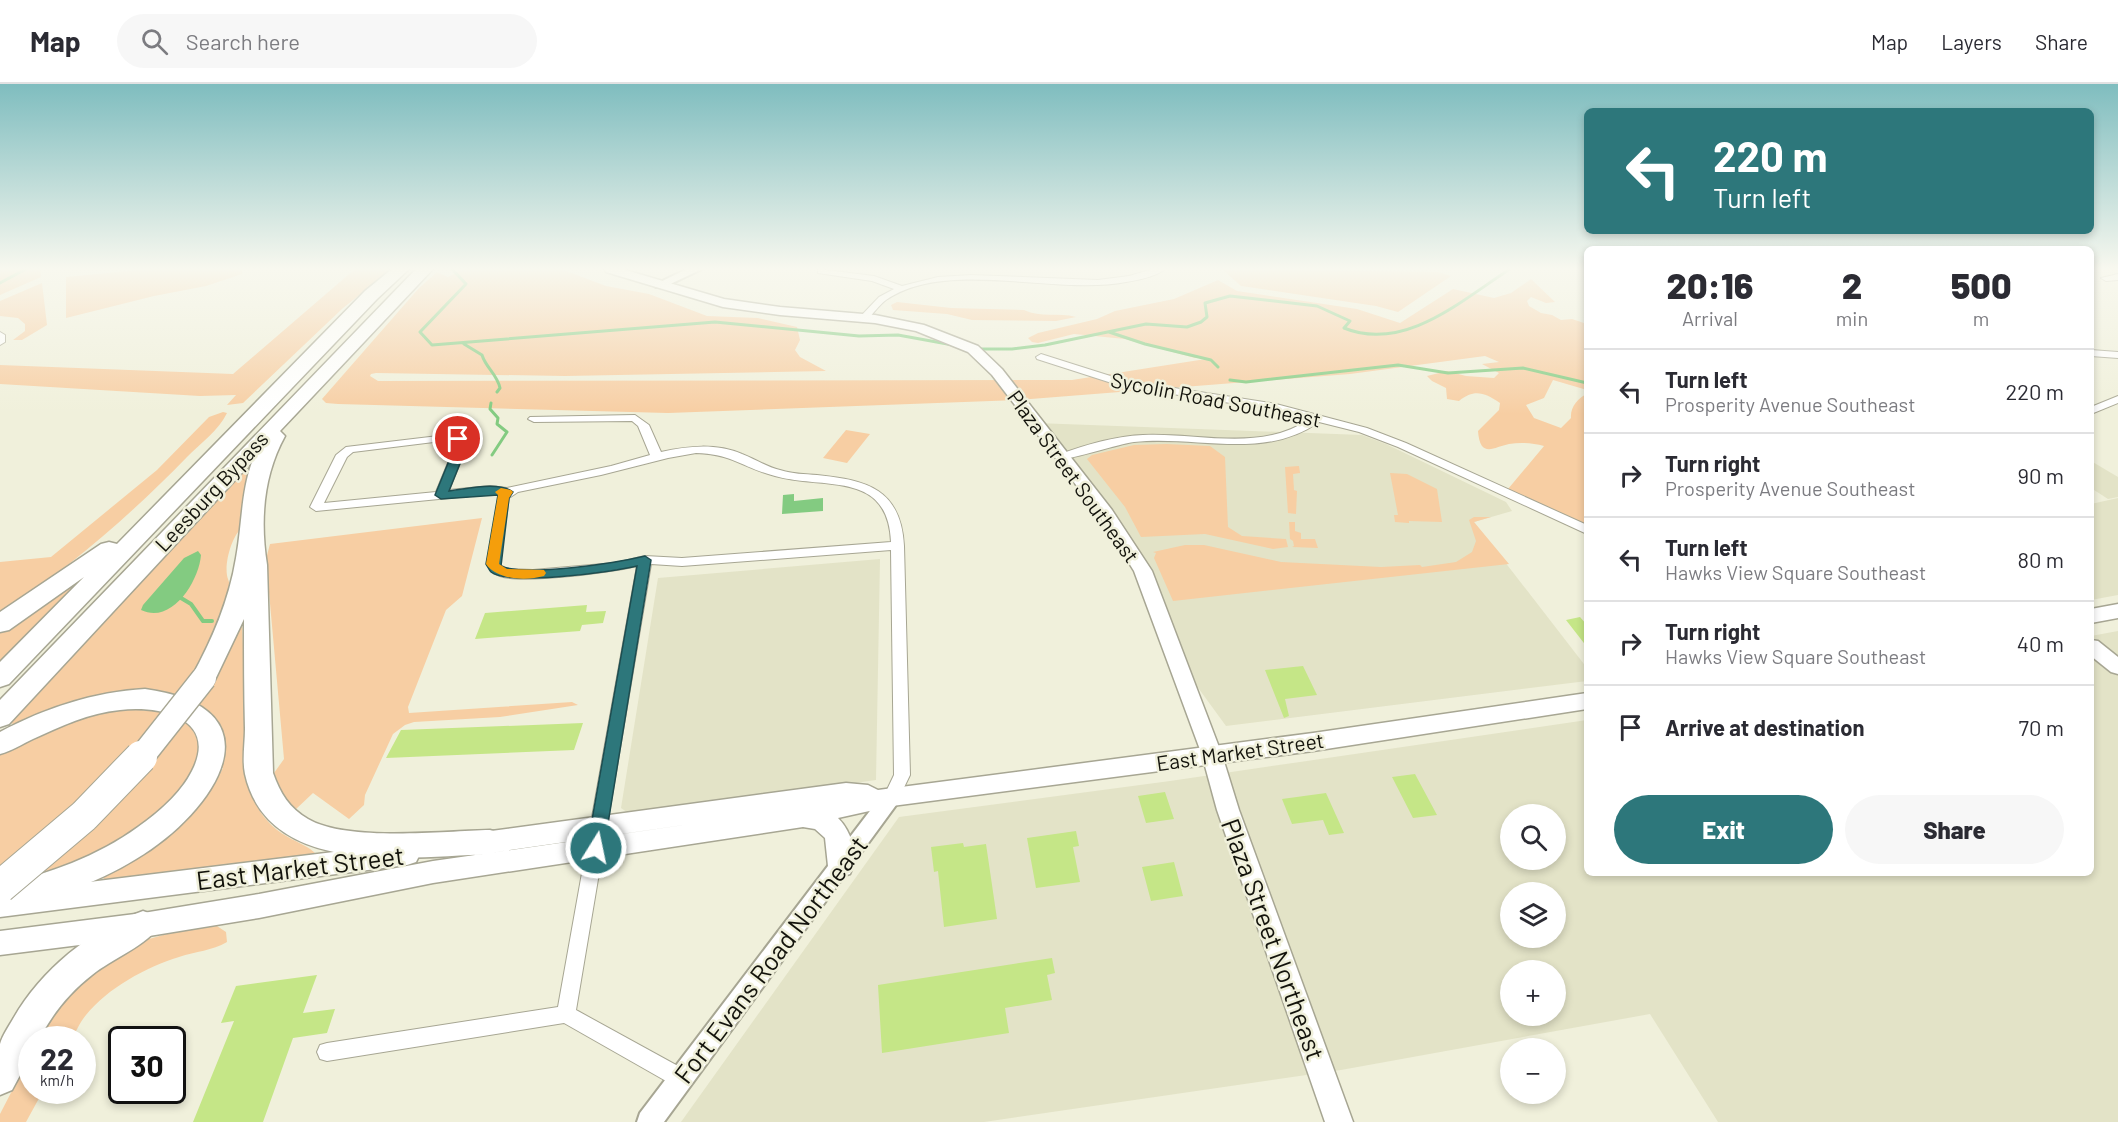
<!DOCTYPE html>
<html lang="en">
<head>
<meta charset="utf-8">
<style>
	:root { --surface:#fff; --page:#f7f7f7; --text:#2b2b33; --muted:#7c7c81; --line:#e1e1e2; --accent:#2d777b }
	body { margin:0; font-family:Barlow,sans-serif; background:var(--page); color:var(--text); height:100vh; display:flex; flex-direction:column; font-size:22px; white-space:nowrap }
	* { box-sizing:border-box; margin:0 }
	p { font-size:20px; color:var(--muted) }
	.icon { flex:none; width:33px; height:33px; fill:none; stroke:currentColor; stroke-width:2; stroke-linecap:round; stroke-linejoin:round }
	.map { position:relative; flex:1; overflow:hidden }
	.side { position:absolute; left:1584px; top:162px; width:510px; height:630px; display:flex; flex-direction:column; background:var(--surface); border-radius:9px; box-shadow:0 3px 9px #0003 }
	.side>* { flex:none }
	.guide { position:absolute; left:1584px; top:24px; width:510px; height:126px; border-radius:9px; box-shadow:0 3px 9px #0003; background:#2d777b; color:#fff; overflow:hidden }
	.tools { position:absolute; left:1500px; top:720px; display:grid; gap:12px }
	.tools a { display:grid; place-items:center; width:66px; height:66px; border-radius:50%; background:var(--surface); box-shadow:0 3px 9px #0003; font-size:30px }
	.speed { position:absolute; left:18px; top:942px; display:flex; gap:12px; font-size:30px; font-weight:700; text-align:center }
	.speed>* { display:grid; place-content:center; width:78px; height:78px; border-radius:50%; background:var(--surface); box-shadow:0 3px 9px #0003; line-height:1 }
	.speed small { font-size:15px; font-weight:400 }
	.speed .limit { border:3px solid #111; border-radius:9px; background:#fff; color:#111 }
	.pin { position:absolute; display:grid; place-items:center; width:51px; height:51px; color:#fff; margin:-26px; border:3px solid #fff; border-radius:50%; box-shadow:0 2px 6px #0007 }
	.me { position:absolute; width:66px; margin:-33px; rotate:10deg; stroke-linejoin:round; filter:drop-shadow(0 0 4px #0008) }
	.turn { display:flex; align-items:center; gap:21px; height:126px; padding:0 30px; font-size:27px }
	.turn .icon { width:78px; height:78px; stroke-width:2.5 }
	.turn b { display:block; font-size:42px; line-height:51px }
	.eta { display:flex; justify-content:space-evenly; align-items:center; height:102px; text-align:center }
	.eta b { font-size:36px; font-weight:800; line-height:42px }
	.action { display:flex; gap:12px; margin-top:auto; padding:12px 30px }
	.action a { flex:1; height:69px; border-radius:36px; background:var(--accent); color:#fff; font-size:24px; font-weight:800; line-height:69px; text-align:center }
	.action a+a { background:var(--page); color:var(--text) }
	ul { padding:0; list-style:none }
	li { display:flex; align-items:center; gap:18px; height:84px; padding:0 30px; border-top:2px solid var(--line) }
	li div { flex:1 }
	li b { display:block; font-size:22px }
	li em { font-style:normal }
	header { display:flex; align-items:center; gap:36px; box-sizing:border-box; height:84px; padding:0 30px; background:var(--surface); border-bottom:2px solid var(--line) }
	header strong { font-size:28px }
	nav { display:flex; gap:33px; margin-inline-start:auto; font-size:21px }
	.search { width:420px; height:54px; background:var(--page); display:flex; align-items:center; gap:15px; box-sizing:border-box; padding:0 21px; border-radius:33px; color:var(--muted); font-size:22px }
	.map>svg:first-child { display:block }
	.built { fill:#e3e3c7; fill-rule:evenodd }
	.green { fill:#f7cea3 }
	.water { fill:#83cb81 }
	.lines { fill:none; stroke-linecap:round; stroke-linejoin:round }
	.stream-far1 { stroke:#83cb81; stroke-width:3 }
	.stream { stroke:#83cb81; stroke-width:4 }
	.building { fill:#c5e687 }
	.minor-casing { stroke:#a7a693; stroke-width:2 }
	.tertiary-casing { stroke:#a7a693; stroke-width:4 }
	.secondary-casing { stroke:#a7a693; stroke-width:3 }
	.primary-casing { stroke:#a7a693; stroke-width:3 }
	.motorway-casing { stroke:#a7a693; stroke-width:3 }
	.minor { fill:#fff; fill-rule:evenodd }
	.tertiary { fill:#fff; fill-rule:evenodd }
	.secondary { fill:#fff; fill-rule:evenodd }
	.primary { fill:#fff; fill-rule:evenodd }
	.motorway { fill:#fff; fill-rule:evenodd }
	.motorway-bridge-far1-casing { stroke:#a7a693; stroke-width:27; stroke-linecap:butt }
	.motorway-bridge-casing { stroke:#a7a693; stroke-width:34; stroke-linecap:butt }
	.motorway-bridge-far1 { stroke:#fff; stroke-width:24 }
	.motorway-bridge { stroke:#fff; stroke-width:32 }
	.route { fill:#2d777b; stroke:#1d4d50; stroke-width:1.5 }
	.slow { fill:#f59e0b }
	.labels { text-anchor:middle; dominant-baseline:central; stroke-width:5; stroke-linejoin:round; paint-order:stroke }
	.street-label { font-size:21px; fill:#13130c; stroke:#f0f0db }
	.near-street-label { font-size:26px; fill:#13130c; stroke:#f0f0db }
</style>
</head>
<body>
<header>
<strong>Map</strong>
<div class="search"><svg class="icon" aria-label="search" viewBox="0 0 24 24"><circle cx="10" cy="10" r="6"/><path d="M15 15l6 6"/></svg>Search here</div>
<nav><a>Map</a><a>Layers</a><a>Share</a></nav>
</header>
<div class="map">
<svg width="2118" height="1038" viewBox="0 0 2118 1038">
	<rect width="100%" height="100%" fill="#f0f0db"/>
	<path class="built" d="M1036,339L1362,351L1386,360L1506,418L1512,427L1474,438L1587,584V597L1226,642L1172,568L1149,502Z
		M2091,377L2118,393V413L2108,415L2091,404Z
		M2118,414V511L2091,516V420Z
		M880,475L876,696L631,731L621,724L658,494Z
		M2118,547V1038H1718L1650,930L1341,986L984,1038H681L899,733L1170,697L1587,636V789H2091V552ZM1510,730H1556V776H1510ZM1510,808H1556V854H1510ZM1510,886H1556V932H1510Z"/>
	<path class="green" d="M0,185H40L41,193L0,211Z
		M149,185H242V190L206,202L154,212L66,234V193Z
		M355,185H392L343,224L243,319L227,321L236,311L200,312L0,300V281L233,290Z
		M463,185H561L606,202L649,210L707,232L758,234L797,243L800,256L795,266L800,273L826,287L565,292L376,289L371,290L370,292L378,297L1072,296L1212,274H1195L1125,255L1074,250L1038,259L1032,258L1028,254L1038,249L1097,235L1115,227L1174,215L1218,196L1237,207L1357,225L1400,239L1453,205L1494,214L1511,209L1531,195L1555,218L1546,219L1531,213L1527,217L1529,222L1541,229L1552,231L1561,236L1572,235L1587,240V306L1553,296L1544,314L1526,321L1534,334L1561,344L1571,334C1570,323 1578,314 1587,310V442L1508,405L1544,362C1533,359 1521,358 1509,360C1494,363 1480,375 1478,347L1499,326L1500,319C1484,308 1474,305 1459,317L1447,315L1446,304L1432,297L1427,292L1447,287L1466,292L1494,294L1499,289L1482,280L1499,278L1485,272L1350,290L1018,316L668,329L338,320L326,319L322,315L419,204L437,188L448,193Z
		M1222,185L1438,188L1451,192L1398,228L1376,222L1241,202Z
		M42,199L47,241L22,256H13L25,247V240L18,234L0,232V217Z
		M897,218L951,224L1024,226C1041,234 1058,228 1076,233L1056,237L972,236L947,230L893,226L891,221Z
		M223,328L227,329C219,346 200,360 187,373C129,433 68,484 0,531V478L51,473L157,386L209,333Z
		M846,346L870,350L847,379L823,374Z
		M1166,360L1210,362L1225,373L1228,443L1242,452L1286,455L1288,463L1273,465L1205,450L1141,453L1125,423L1087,375L1092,371L1134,361Z
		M1299,382L1300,389L1293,390L1294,406L1297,407L1296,430L1288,429L1285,383Z
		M239,388H253L242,444C232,451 223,482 228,495C229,499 232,504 234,508L220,547L182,612L161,610L24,642L9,639Z
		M1390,389L1407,390L1437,405L1442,438L1409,437V439L1395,438L1394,431H1398Z
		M1474,433H1491L1474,438L1509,480L1173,517L1154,474L1156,469L1153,468L1185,461H1204L1281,478L1381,483L1420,481L1422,483L1456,478L1472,468L1476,457L1469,436Z
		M482,434L462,512L446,526L408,623L409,629L572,618L578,621L500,633L414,638L405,641L393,650L365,711L364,721L349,735L313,709L295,726L284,714L274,689L284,675L266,475L270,460Z
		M1289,438H1295V447L1301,449V455H1315L1318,464L1292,463L1294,462L1293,457L1290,455Z
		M85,493L0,579V549Z
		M242,537L249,706C258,727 268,742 288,753C298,759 309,762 317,771L104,798L103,789C144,760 200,730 223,684L219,683C227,655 224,633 196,619Z
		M119,625L159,627L183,636L191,643L200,660V678L191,698L113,769L0,805V669L89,630Z
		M217,842L226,848L227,858C212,867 196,867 179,873C146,883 108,904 86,931C80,938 76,948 72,955L39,956L55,925L78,897L149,855L174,848Z
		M31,970L32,1006L43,1007L26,1038H0V1030Z"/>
	<path class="water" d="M794,410V417L823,414V427L782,430L783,411Z
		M198,467L201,471C199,497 172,541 141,526L143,521L184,474Z"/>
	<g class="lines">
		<path class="stream-far1" d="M452,185L466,200L420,248L432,261L715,238L859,252L898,251L953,261
			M0,199L26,185
			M1109,248L1145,260L1211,276L1218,283
			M464,260L482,271C486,284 497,290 500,304L497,308
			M978,265H1012L1045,261L1146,240L1187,243L1201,238L1207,233L1205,219L1230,212L1317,222L1350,237L1344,244C1405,269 1463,215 1510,185
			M1230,296L1246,298L1398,281L1448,289L1523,284L1587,299
			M491,319L490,325L498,334L497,340L507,348L492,371"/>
		<path class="stream" d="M181,514L191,520L203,537H212"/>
	</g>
	<path class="building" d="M587,521L586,528L606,527L603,539L582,541L580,547L475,555L485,529Z
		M1580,533L1587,541V563L1566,536Z
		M1303,582L1317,611L1285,615L1289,632L1284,634L1265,586Z
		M583,639L574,666L386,674L401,646Z
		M1415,690L1437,731L1413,734L1392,693Z
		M1165,708L1174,735L1146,739L1138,712Z
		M1326,709L1344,749L1329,751L1323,736L1292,740L1282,715Z
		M1076,747L1079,762L1073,763L1080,798L1036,804L1027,754Z
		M963,759L964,763L986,760L997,835L944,843L938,787L934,788L931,763Z
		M1174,778L1183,812L1151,817L1142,783Z
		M1052,874L1055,889L1047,891L1052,916L1005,924L1009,949L882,969L878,901Z
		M317,891L303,929L335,925L327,949L293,954L263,1038H193L234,937L221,939L236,902Z"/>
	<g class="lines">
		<defs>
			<path id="minor" d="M818,185L874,192L902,202L938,193L971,191L1098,196L1129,192L1153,185H1165C1155,193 1139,196 1126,198C1055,212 947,174 886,216C879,221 873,230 867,236L864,237L859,234L879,213L894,205L872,197L818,189Z
				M2118,190V196L2106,197L2101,194Z
				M0,248L5,251V258L0,261Z
				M2091,266L2118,268V274L2091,272Z
				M1041,270L1123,296L1276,320L1367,344L1406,359L1587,441V450L1398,363L1359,348L1319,338C1264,377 1196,351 1134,358C1118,360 1068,377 1058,375L1056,373L1058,371C1085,361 1114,352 1143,351C1197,348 1261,369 1309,335L1275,326L1121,302L1037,275L1036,273Z
				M2118,312V319L2091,330V323Z
				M635,331L649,341L661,368C688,362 716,359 742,370C755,375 767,383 780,386C792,390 805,390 817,391C867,396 901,405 904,462L910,691L898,716L892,718L886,716L884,712L894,691L891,466L682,482L651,480L576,926L687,987L690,994L687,1001L680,1004L673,1001L564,939L327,977L320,975L317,968L320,961L327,959L558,923L637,482C611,488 524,500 500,492C493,489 490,487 487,480L499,411L490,410L316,427L310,423L336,371L346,363L455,350L462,353L467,362L449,406L490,402L507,404L611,382L650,371L638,342L632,337L534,338L528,335L530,333ZM450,356L455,362L436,408L324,419L347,373L353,368ZM696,369C733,370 743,384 775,392C825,406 888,386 891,458L682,474L645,472L615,479L533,486L507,485L499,480L509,414L518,408L601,391L668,374Z"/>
			<path id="tertiary" d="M687,185H702L664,203H656L654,201Z
				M892,704L899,707L902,712L899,717L664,1038H637L640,1029L885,707Z"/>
			<path id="secondary" d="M604,185H622L724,215L780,223L875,231L924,241L978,262L1002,285L1112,426L1152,487L1222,671L1239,726L1353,1038H1325L1217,726L1202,671L1134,487L1099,431L992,291L968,268L916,247L875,239L780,231L723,223L606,188Z
				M2091,556L2098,557L2118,573V590L2111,588L2091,572Z"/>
			<path id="primary" d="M2118,520V534L2091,539V525Z
				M1587,609V625L1313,667L892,722L838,734C852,748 859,772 850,790L841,793L832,790L828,782L825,754L815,745L803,743L433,799L259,834L143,853L0,871V847L143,829L259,810L433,777L705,738L476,771L467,767L463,760L467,753L476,749L846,699L868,701L878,706L1313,649Z
				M407,759L416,762L420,770L416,778L407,781L0,833V809Z"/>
			<path id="motorway" d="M392,185H409L377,215L9,600L0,603V578L84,493L9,546L0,548V528L101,460L109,458L117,460L365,207Z
				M416,185H433L280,347L285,352C263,392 260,437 267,481L273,689C280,709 289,724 308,735C347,758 444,747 490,746L500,749L505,758L500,767L490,770C411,773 268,794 245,690C242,676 245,659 245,645C244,608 244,572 244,535L213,600L204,603L195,600L191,594C212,556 229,517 236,474C242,442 241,409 252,378L9,640L0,643V616Z
				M145,605C285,624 214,729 136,775C94,801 47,815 0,828V802C49,789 97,773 138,743C158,729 181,709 192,687C219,634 159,621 120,626C89,629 61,642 33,655C22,660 12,667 0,670V648C45,624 94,608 145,605Z
				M143,827L154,831L159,841C150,860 110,876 92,891C69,909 52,930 39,956H32V969L12,1006L0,1011C0,995 0,975 0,960C2,952 9,942 13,935C41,886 90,846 143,827Z"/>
		</defs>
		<use href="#minor" class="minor-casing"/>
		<use href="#tertiary" class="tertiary-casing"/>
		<use href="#secondary" class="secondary-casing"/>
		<use href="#primary" class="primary-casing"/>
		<use href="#motorway" class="motorway-casing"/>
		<use href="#minor" class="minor"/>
		<use href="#tertiary" class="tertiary"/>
		<use href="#secondary" class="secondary"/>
		<use href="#primary" class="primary"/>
		<use href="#motorway" class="motorway"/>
		<defs>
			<path id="motorway-bridge-far1" d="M140,675L204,594"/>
			<path id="motorway-bridge" d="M0,803L84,732L141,673"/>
		</defs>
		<use href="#motorway-bridge-far1" class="motorway-bridge-far1-casing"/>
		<use href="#motorway-bridge" class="motorway-bridge-casing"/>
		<use href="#motorway-bridge-far1" class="motorway-bridge-far1"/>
		<use href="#motorway-bridge" class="motorway-bridge"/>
	</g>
	<linearGradient id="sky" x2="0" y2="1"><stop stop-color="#7fbdbf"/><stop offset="0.56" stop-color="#f8f8ef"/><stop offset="1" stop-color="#f8f8ef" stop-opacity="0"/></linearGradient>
	<rect width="2118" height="330" fill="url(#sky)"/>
	<path class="route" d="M458,352L462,353L467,362L449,407C467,405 499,397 513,408L509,414L501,482C526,493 616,479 645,472L651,476L604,764L602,769L596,771L590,769L587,764L637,482C613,488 509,502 491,488C489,486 488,483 486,480L498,411L441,415L435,411L455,362L452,355Z"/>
	<path class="slow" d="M501,404L511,406L513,408L509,414L499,480L507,485L544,486L546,489L544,492C526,497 497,496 486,480L498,411L495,408Z"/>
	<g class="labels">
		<g class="street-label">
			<text transform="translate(1216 315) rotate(11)">Sycolin Road Southeast</text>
			<text transform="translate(1074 392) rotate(54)">Plaza Street Southeast</text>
			<text transform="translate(211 407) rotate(-47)">Leesburg Bypass</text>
			<text transform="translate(1240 667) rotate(-8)">East Market Street</text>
		</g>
		<g class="near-street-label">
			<text transform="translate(300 783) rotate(-7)">East Market Street</text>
			<text transform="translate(1274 855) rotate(70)">Plaza Street Northeast</text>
			<text transform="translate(770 875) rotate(-53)">Fort Evans Road Northeast</text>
		</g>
	</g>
</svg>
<div class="tools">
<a><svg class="icon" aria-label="search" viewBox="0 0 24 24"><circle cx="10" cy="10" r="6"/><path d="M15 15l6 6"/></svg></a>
<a><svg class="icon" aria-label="layers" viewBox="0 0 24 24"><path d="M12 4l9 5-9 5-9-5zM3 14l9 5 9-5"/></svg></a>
<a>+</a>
<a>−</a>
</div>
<div class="speed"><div>22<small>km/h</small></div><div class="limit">30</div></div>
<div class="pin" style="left:458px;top:355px;background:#d93025"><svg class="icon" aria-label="arrive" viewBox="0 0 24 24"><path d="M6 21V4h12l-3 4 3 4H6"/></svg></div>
<svg class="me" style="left:596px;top:764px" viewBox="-20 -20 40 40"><circle r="17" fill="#2d777b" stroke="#fff" stroke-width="3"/><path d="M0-11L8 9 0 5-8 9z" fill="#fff"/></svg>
<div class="guide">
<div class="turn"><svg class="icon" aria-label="left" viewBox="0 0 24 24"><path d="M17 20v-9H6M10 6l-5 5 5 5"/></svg><div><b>220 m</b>Turn left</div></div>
</div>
<section class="side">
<div class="eta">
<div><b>20:16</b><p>Arrival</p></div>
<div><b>2</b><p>min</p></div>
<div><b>500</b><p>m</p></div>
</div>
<ul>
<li><svg class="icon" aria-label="left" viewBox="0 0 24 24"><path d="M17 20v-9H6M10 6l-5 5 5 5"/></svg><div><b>Turn left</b><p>Prosperity Avenue Southeast</p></div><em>220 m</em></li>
<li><svg class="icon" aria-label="right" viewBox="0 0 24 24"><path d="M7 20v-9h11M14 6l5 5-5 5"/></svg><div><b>Turn right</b><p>Prosperity Avenue Southeast</p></div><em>90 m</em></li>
<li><svg class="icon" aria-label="left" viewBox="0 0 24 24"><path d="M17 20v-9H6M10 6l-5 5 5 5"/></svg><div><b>Turn left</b><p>Hawks View Square Southeast</p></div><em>80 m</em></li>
<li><svg class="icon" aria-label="right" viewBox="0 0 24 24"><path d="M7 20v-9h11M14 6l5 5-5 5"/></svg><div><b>Turn right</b><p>Hawks View Square Southeast</p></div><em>40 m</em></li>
<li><svg class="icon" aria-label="arrive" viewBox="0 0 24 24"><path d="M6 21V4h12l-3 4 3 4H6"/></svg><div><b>Arrive at destination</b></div><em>70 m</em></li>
</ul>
<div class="action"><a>Exit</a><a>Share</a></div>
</section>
</div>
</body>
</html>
